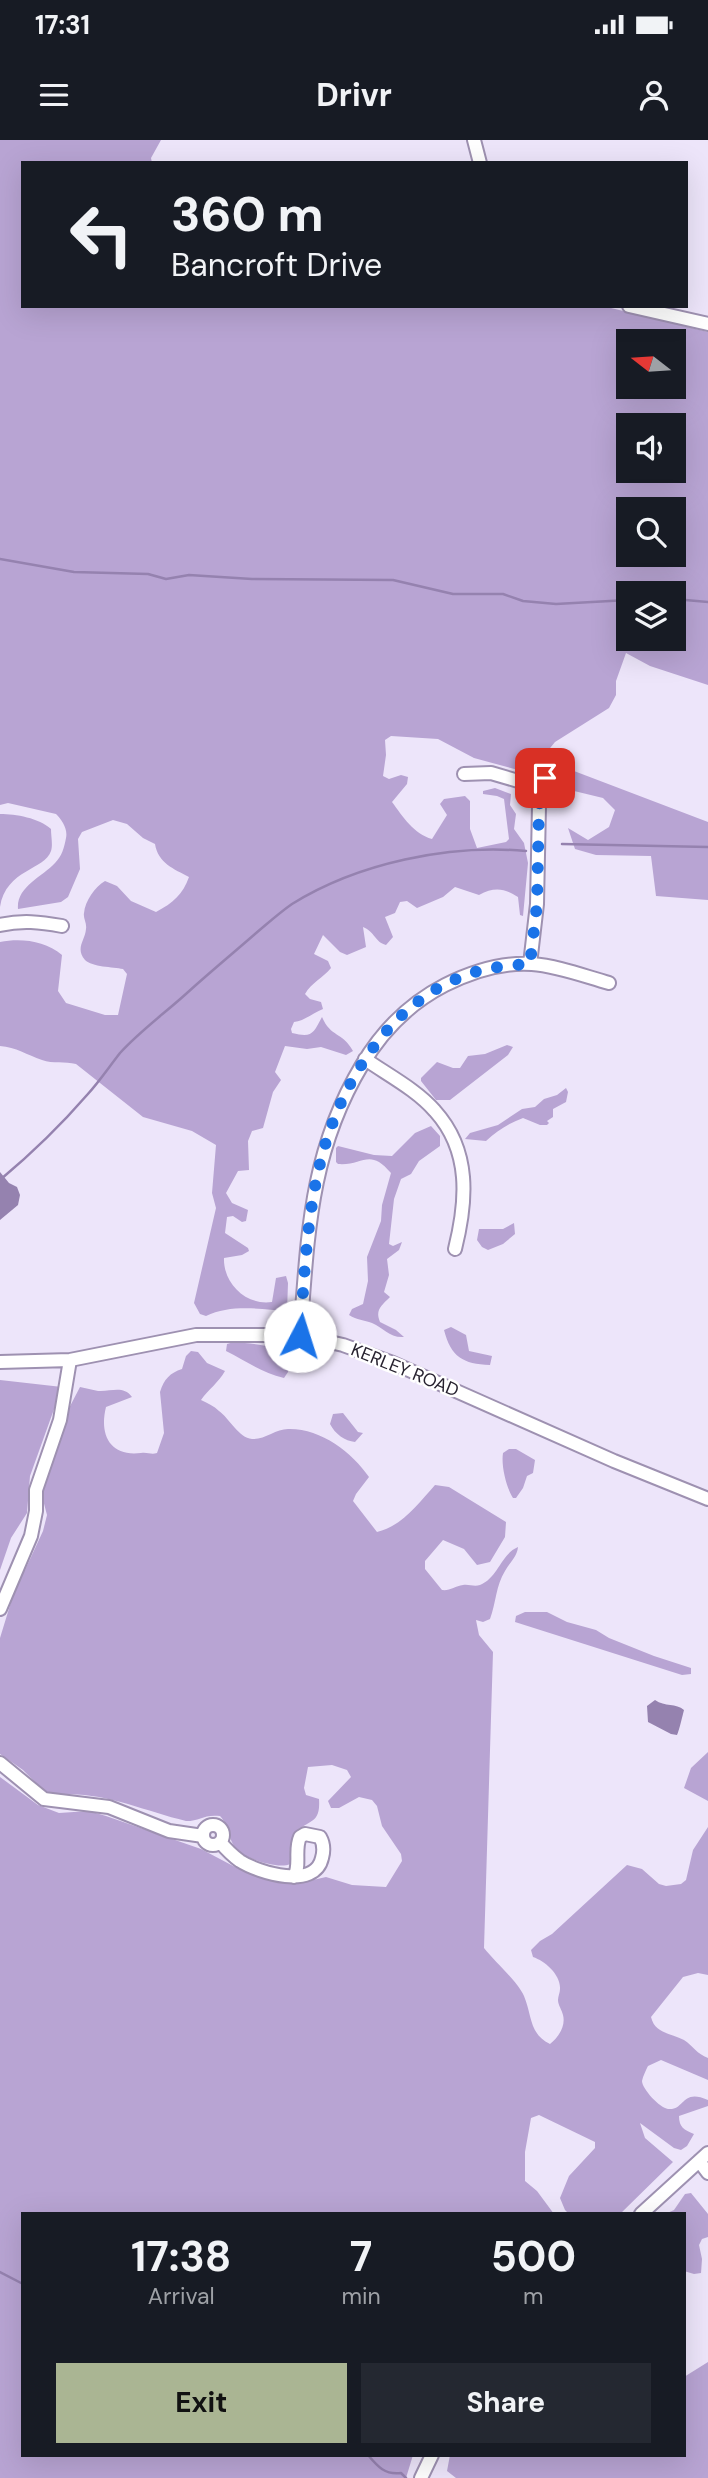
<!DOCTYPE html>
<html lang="en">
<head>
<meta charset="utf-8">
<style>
	:root { --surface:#171b24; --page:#242831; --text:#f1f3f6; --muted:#9ea1a6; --accent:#aab593 }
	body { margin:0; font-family:"DM Sans",sans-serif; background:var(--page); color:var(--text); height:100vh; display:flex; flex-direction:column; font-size:26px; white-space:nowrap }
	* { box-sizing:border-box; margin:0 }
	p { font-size:23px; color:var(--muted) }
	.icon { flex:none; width:38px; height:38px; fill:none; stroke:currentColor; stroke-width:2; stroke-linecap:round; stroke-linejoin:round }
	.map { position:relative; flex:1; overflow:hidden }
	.side { position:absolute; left:21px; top:2072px; width:665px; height:245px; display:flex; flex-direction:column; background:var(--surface); border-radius:0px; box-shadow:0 7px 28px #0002 }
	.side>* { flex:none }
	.top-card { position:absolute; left:21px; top:21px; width:667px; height:147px; border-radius:0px; box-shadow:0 7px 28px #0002; background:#171b24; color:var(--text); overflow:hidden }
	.needle { width:46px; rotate:287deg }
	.tools { position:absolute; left:616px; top:189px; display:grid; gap:14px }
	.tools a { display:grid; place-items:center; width:70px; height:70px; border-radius:0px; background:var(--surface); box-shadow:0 7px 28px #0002; font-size:35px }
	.pin { position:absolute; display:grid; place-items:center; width:60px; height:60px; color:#fff; margin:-30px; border-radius:14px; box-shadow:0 4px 10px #0006 }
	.me { position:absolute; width:77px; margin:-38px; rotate:5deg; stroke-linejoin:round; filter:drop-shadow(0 0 5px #0008) }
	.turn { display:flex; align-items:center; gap:24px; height:147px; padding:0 35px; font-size:32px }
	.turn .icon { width:91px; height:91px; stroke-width:2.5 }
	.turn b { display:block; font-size:49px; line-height:60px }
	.eta { display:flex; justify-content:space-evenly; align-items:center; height:119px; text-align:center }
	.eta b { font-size:42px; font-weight:700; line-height:49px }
	.action { display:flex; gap:14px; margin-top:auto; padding:14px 35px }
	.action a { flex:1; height:80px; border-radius:0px; background:var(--accent); color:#111; font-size:28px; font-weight:700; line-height:80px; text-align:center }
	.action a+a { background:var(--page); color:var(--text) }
	.status { display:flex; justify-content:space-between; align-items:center; height:49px; padding:0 35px; background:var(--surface); direction:ltr }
	.status svg { height:19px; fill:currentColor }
	header { display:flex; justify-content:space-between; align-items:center; height:91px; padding:0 35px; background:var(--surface); font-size:32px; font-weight:700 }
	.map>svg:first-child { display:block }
	.forest { fill:#b8a4d3; fill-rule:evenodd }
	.water { fill:#9582af }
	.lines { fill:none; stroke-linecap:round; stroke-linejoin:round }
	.stream { stroke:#9582af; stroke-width:2.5 }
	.minor-casing { stroke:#9e91b1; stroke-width:16 }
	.minor { stroke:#fff; stroke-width:12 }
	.route { stroke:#1a73e8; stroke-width:12; stroke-dasharray:0 21.6 }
	.labels { text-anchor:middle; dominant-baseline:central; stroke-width:5; stroke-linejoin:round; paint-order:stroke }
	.street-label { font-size:18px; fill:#27222f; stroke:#fff }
</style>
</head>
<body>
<div class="status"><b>17:31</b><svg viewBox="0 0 49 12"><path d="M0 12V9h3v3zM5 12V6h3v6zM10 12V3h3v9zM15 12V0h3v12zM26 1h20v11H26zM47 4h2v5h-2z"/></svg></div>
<header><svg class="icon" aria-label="menu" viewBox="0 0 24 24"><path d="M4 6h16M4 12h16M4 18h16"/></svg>Drivr<svg class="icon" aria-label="person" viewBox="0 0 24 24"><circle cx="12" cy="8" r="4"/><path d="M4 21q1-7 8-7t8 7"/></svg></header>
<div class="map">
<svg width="708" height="2338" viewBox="0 0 708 2338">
	<rect width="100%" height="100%" fill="#ede5fa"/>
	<path class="forest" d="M0,0H161L151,18L152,23H23V166H603L708,192V545L650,526L626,513L616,541V555L609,568L555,602L546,613L542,627L529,633L474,618L438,599L391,596L385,600L386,615L383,636L389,639L401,635L408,637L407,644L392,662C403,677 414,694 432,699L447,675L440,664L444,659L465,656L470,661V689L477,708L506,702L509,699L504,659L497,656L483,654V651L495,648L511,654L510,665L516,674L514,689L524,703L528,723L523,776L520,775L518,757C504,748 494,747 479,755L455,747L443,757L417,768L407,761L400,762L395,773L385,777L393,797L386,805C375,802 375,792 363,787L366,807L347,815L340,812L323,795L314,814L328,821L331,828C323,838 312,842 305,854L310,859L321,862L323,869C313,873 304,881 294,882L291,889L292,893C312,898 313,894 322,877C331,898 342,891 353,911L346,915L321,907L307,909L285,906L275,932L281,940L273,952L263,988L252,991L248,1001L249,1030L238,1031L226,1053L232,1063L248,1070L246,1081L242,1082L233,1076L227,1077L225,1093L248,1108L249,1111L242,1115L224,1118C223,1143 246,1166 272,1162L276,1138L286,1136L288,1143L287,1171C261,1169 230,1164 206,1176L200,1174L194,1163L216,1068L212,1053L216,1005L192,991L143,977L76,924C65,921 53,924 42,920C27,915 16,907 0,906V802C22,798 45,801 62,815L58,851L66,863L105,875H118L127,834L123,829C113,827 92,827 85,820C75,808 85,801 86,789C87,783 83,778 84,773C85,761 95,747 105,741L117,746L131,761L156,772C173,763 183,754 189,737C174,729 158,723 155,704L143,698L127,684L113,680L82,692L78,699L80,729L68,757L61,762L18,769C16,747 42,737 55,723C62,716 64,708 66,698C68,689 62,680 56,674L8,663L0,665ZM628,201H674V247H628ZM628,285H674V331H628ZM628,369H674V415H628ZM628,453H674V499H628Z
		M574,631L708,682V760L656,756L651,716L596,715L575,709L568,688L588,700L609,687L615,670L603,658L570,650L563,642V639Z
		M0,674C16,674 39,678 51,689C51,696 53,705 51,711C45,730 6,729 0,767Z
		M507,905L513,907L508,915L450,960H436L421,941V938L437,922L453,928H460L468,916L485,914Z
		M566,948L568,952L566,962L553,969V977L547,981L549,983L547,985H540L523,978C509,983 497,991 486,1001L465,999L470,993L498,985L522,969L535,967L544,959L557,955Z
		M431,986L440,996V1006L419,1021L411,1034L401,1039L394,1059L389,1104L393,1106L402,1102L399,1110L387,1119L389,1135L384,1152L390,1157C381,1166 375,1170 380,1182L396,1190L404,1197C389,1198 384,1188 372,1183C364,1180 357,1180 349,1175L352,1169L363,1164L368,1141L367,1117L381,1081L382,1065L391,1033C369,1007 363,1026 338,1024L336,1022V1008L338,1006L374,1015L392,1016L415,993Z
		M514,1083L515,1094L503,1104L488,1110L482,1107L477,1100L479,1089H503Z
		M451,1187L466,1195L469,1211L492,1216L490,1225C463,1224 451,1217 444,1190Z
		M234,1202C252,1204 275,1204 289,1218L288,1232L284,1238C262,1233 246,1221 226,1211L227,1204Z
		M191,1211L198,1212L207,1223L225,1231C219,1242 208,1250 201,1260C207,1263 214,1266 219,1271C229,1278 239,1298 252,1299C264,1300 276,1289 288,1289C320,1288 352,1312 369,1337L356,1354L353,1361L377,1392C402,1386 418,1364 435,1345L449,1347L506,1382L505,1397L490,1422L477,1425L464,1409L443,1400L425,1421V1429L442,1450C450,1451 455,1446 463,1445C469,1444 474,1447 480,1445C498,1438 501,1414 518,1407C517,1417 510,1422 505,1431C496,1445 496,1463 490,1479L483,1482L476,1480L479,1495L493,1512L484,1808C495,1822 517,1841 524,1856C532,1875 529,1894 550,1904C558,1898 566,1886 563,1875C562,1870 558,1865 558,1860C558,1856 560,1853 560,1849C561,1835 545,1821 533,1817L531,1810L540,1801L552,1794L627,1725L642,1729L659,1744L666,1746L681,1744L686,1740L693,1710L708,1687V1835L698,1833L683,1837L651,1877C655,1894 671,1893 684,1900C693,1906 697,1914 708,1918V1940L661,1920L648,1926C646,1930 643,1936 642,1941C642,1949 660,1968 668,1969C685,1971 681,1948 708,1960V1966L679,1976C679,1987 684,1990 694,1994L687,2006L681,2010L674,2008L640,1983L645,1998L673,2022L620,2074H569L565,2070L560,2058L569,2036L595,2008V2002L539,1975L531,1978L525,2012V2041L537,2051L554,2074H23V2315H413L406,2338H0V1637L38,1665L59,1673L89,1671L106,1676L201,1709L237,1728L265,1739L300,1743L326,1737L352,1745L386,1747L402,1721L401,1714L382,1686L377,1666L372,1660L359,1657L339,1668H331L328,1661L351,1637L347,1630L332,1625L308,1627L304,1648L306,1655L319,1659C321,1688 305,1677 293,1697C288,1705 293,1715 290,1724C279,1730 240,1718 234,1706C227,1694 231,1689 220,1676C204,1674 200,1681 186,1681C140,1670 96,1648 49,1656L23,1630L0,1614V1498L19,1436L25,1430L43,1391L47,1375L42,1356L67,1272L80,1247C86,1248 92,1250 98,1251C111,1252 123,1245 132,1257L106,1267C99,1295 110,1317 141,1313C148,1312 151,1315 157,1313L164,1293L160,1252C164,1239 170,1233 182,1229L186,1216Z
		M0,1240L62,1247L30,1336L27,1373L11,1398L0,1430Z
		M343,1273L358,1292L363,1293L355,1302C345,1301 335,1294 330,1284L333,1274Z
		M509,1309H516L535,1320L533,1333L527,1336L523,1348L516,1358H513C506,1347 501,1325 503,1313Z
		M525,1472H547L567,1482L596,1490L609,1498L654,1516L691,1528V1534L682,1535L515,1482L516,1476Z
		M708,1612V1661L684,1648L691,1628Z
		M691,2053L708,2074V2097L702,2099L699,2105L702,2119L701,2133L694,2134L684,2131V2074H665L674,2070L685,2054Z
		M708,2222V2338H456L447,2331L450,2315H684V2237Z"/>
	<path class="water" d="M0,1032L9,1043L17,1047L20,1055L18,1065L0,1080Z
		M655,1560C665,1567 676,1563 684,1570C683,1574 679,1591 677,1595L671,1594L648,1582L647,1566Z"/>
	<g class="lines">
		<path class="stream" d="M0,419L74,432L148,434L166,439L189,435L252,439L393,440L453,454H503L523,461L556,464L628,460
			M674,459L708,462
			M562,704L708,707
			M0,1040C31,1014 61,985 87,955C99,942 109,927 120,913C140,891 165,873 187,853C209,833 232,814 255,794C267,784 279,773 292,764C358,723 449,704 526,711
			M0,2132L23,2144
			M368,2315C378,2327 385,2335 401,2333L406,2338"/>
		<defs>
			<path id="minor" d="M474,0L480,23
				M629,166L708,184
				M464,634L491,633L542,648
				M0,785C22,780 40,782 62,786
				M530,824L537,764L539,666L545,637
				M365,919C388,935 417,950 435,971C471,1011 467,1061 455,1109
				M300,1196C308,1097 309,1013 362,925C382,891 410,863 445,845C471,832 502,822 532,824C558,826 584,836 609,843
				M0,1222L70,1220L196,1195H278L321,1200L343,1205L393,1223L614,1321L708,1359
				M0,1469L31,1396L36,1371V1350L60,1280L70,1220
				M0,1623L44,1659L109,1667L169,1691L203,1696
				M203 1695a10 10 0 1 1 20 0a10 10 0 1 1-20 0Z
				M220,1702C226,1709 233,1716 240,1721C259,1733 315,1750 322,1718C324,1711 324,1704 320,1697L305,1694L300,1697C294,1710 301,1725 294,1737
				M699,2021L708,2033
				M641,2074L708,2013
				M421,2338L432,2315"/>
		</defs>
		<use href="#minor" class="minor-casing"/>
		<use href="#minor" class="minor"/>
	</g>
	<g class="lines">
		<path class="route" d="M300,1196C304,1139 307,1071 322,1016C342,940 393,858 472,833C491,827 511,825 530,824L537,764L539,666L545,638"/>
	</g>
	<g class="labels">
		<g class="street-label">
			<text transform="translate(405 1230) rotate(22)">KERLEY ROAD</text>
		</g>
	</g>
</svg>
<div class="tools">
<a><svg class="needle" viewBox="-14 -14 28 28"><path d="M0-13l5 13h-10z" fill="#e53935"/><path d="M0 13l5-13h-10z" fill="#9ea1a6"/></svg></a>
<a><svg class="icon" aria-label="sound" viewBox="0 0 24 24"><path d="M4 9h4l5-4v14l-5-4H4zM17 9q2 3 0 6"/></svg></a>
<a><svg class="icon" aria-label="search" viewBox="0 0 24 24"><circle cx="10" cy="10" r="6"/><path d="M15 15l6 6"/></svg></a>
<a><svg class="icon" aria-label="layers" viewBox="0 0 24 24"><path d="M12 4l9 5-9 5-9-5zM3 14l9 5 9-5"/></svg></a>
</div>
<div class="pin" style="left:545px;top:638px;background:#d93025"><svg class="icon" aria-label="arrive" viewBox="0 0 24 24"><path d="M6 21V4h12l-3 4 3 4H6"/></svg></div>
<svg class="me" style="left:300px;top:1196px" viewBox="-20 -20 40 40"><circle r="19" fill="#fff"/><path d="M0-13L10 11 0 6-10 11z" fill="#1a73e8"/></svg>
<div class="top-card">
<div class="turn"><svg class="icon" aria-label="left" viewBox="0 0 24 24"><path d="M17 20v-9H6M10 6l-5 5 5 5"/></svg><div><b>360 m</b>Bancroft Drive</div></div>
</div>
<section class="side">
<div class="eta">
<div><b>17:38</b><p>Arrival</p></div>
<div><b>7</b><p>min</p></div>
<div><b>500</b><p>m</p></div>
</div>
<div class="action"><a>Exit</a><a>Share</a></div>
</section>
</div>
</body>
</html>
